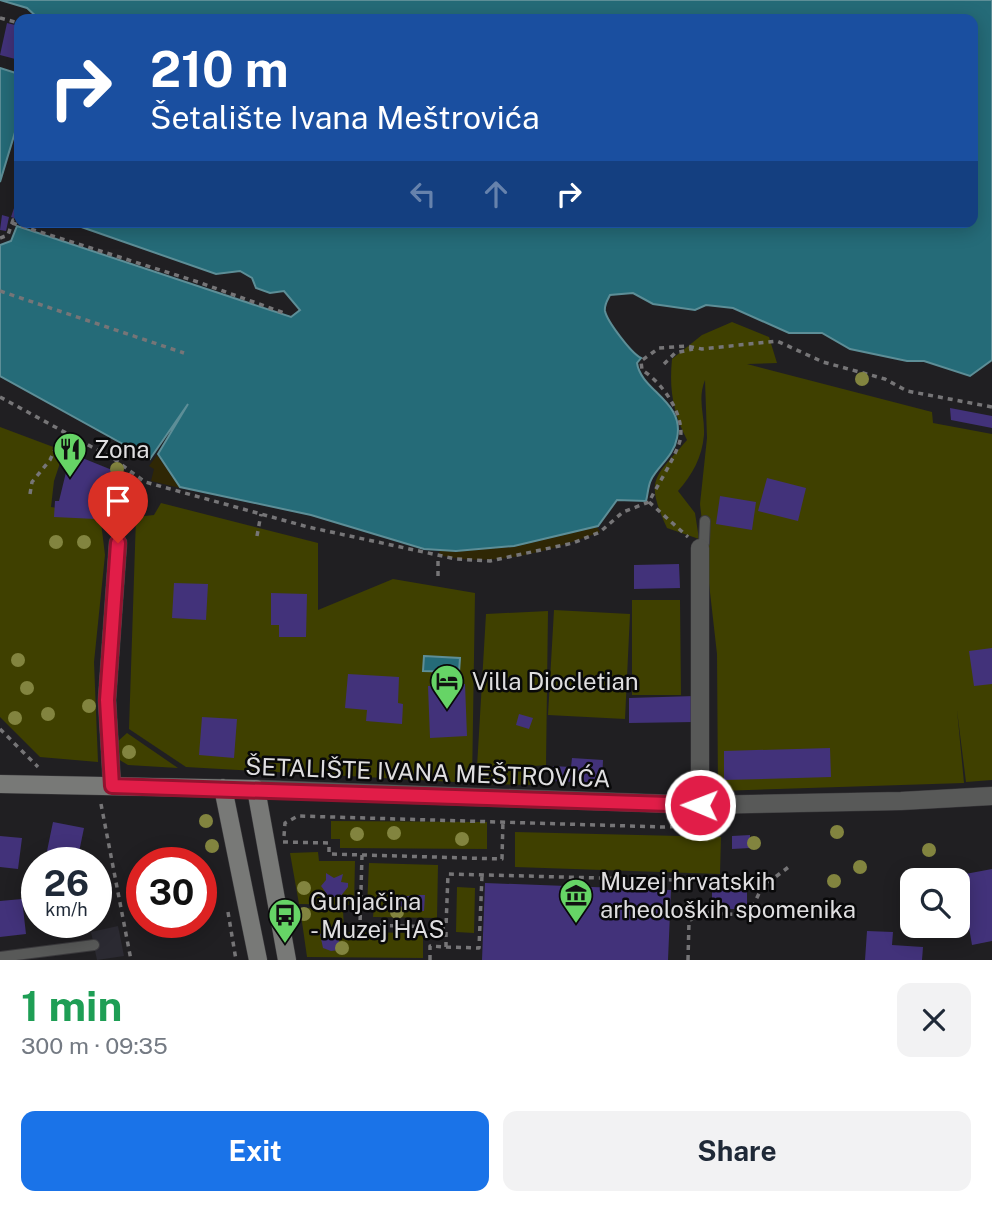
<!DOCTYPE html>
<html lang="en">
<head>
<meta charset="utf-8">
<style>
	:root { --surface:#fff; --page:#f2f2f3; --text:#1f2937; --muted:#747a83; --accent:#1a73e8 }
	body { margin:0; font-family:"Public Sans",sans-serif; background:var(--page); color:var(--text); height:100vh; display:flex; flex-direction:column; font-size:26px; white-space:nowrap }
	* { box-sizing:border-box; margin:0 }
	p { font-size:23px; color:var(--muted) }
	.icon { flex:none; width:38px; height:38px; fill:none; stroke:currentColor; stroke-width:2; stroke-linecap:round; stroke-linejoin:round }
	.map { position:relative; height:960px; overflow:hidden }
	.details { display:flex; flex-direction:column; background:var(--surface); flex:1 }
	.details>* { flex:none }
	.banner { position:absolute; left:14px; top:14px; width:964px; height:214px; border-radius:14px; box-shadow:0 4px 18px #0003; background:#1a4fa0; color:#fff; overflow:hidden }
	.buttons { position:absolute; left:900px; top:868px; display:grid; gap:14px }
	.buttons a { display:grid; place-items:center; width:70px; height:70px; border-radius:14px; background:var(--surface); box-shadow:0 4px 18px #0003; font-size:35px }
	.speed { position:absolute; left:21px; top:847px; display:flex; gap:14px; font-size:35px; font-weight:700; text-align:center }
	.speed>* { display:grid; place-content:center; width:91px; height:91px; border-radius:50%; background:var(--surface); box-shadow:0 4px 18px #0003; line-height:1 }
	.speed small { font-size:18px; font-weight:400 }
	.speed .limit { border:10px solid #d22; background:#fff; color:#111 }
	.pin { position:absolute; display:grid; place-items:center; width:60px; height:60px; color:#fff; margin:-72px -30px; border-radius:50% 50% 50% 0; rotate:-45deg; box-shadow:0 0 7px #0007 }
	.pin .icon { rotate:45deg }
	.me { position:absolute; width:77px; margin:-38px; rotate:271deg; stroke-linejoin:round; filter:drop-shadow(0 0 5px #0008) }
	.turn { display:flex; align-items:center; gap:24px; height:147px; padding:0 21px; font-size:32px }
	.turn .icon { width:91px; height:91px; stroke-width:2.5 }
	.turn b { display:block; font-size:49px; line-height:60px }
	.lanes { display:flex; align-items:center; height:66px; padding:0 21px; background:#0003; justify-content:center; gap:35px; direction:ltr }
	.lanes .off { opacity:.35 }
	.round { display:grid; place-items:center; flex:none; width:74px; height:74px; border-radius:14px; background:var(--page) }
	.overview { display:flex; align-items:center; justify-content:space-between; height:119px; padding:0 21px }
	h1 { font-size:42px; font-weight:700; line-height:52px; color:#1e9e55 }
	.cta { display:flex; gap:14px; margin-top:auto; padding:14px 21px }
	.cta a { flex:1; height:80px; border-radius:14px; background:var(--accent); color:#fff; font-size:28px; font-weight:700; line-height:80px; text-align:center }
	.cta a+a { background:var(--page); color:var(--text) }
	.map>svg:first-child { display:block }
	.built { fill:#2b2a32 }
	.green { fill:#3f4000 }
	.sand { fill:#2f2705 }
	.water { fill:#256b78; stroke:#5d8e97; stroke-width:2 }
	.building { fill:#42327a }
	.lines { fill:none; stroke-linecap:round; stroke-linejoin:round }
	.lane-casing { stroke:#3b3a3d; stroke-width:12 }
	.street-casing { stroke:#3b3a3d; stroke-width:19 }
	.secondary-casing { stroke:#3b3a3d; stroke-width:19 }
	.path { stroke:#767577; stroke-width:3.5; stroke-dasharray:5 5; stroke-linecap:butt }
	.lane { stroke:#585958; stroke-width:10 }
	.street { stroke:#585958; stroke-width:18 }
	.secondary { stroke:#787977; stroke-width:18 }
	.tree { fill:#82843f }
	.route-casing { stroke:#92132f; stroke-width:18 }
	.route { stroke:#e11d48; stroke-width:12 }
	.labels { text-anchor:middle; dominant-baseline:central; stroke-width:5; stroke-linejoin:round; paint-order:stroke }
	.poi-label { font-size:24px; fill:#dfdee0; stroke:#09090a; text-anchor:start }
	.street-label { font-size:24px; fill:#dfdee0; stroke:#09090a }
</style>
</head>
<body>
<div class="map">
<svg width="992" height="960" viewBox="0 0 992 960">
	<rect width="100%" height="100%" fill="#201f22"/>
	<path class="built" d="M118,926L124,956L97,960L91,932Z"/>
	<path class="green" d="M732,322L769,337L777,363L747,364L932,412L933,423L992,434V780L966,782L957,710L964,783L718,791L717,654L700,504L707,438L705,380C697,400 705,415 704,435C702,458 692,475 678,491L695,513L699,539L667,528C644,478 655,478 687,440C673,412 669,390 672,359L702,335Z
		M0,427L64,451L54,481L51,507L100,514L105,555L94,662L98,762L40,757L0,717Z
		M161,503L318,543V610L393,579L475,593L472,783L186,767L129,729L136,517L154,515Z
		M632,600H680L681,695H632Z
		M554,610L630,614L625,719L548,715Z
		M548,611L546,765L534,766L533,785L476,784L486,614Z
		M127,733L178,768L128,765L118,759L117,742Z
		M331,821L487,822V849L340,848V839H331Z
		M515,832L721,837L720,874L515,867Z
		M318,852L319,861H355L354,905L299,904L290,853Z
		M369,863L438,865L437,918L373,917L374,907H367Z
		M457,887L475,888L474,933L456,932Z
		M300,908L343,909L344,932L423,933V958L307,957Z"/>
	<path class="sand" d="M157,455L180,488L151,481L154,469L149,466Z
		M597,527L600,532C548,552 493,568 438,555L440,551L513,547Z"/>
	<path class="water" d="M0,0H992V360L970,376L924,361H907L850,349L822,333H789L733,308L706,305L695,310L653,304L633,293L610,295C607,301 604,305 605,311C607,321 631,353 641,358L637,363C641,391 685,401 677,438C674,456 657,467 651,480C648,486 648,494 646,501L617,500L598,526L514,546L456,551L424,549L311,515L180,487L158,454L188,404L150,459L0,376V245L11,241L17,226L291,317L300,310L284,291L270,293L256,288L252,278L240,271L216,274L67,222H973V19H39L27,8Z
		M0,68L19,74V119L0,182Z
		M424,656L460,658L459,672L423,671Z"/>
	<path class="building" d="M7,23L19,26V60L0,55Z
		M19,193V213L17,219L11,217Z
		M2,215L9,217L6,231L0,230Z
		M950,408L992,416V428L951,420Z
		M75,455L122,474L124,484L117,520L54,517L55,501H59L69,460Z
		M767,478L806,488L798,521L758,511Z
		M720,496L756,502L752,530L716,524Z
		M679,564L680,588L634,589V565Z
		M174,583L208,584L206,620L172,618Z
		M271,593L307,594L306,637H279V625H271Z
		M992,648V684L974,686L969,651Z
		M348,674L399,677L398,703L403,704L402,724L366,721L367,710L345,708Z
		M465,684L467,736L430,738L428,686Z
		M695,696V722L629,723V698Z
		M519,714L533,718L529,729L516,725Z
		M202,717L237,719L234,758L199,755Z
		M830,748L831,777L724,780V751Z
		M572,758L603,760L602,783L552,781L553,766L571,767Z
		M53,822L84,828L78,857L47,851Z
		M750,835V848L732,849V836Z
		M0,836L22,838L18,869L0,867Z
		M992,869V941L972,945L960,875Z
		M326,873L334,878L343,874L341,882L348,883V887L340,897H329L321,886L326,880Z
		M142,876V913L134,914L130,878Z
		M485,883L671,890L668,960H482Z
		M712,890L747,891V909H712Z
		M414,895H425L424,911L388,906L389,899Z
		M22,899L26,934L0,937V901Z
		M334,929L333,937H339V950L331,951L323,948L320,934Z
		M867,931L893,932L892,945L923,947L922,960H865Z"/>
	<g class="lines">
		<defs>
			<path id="lane" d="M700,548L704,543L705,521
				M0,957L94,945"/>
			<path id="street" d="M700,548V805
				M112,786L107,700L118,543
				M256,789L700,805L901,801L992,796"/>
			<path id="secondary" d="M0,784L256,789L287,960
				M223,788L258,960"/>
		</defs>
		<use href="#lane" class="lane-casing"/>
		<use href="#street" class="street-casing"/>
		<use href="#secondary" class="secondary-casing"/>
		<path class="path" d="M0,18L19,23
			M21,222H29
			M12,223L198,282L287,314
			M0,238L8,235L13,220L19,222
			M0,291L184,353
			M664,364L675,353L693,349
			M0,397L114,459L145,482L308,527L456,559L490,561L573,543L600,532L623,512L649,502C658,484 672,463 679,444C688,418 663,383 642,370L641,361L659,348L687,346L702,349L777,341L823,362L885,379L907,391L992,407
			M30,494L32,482L50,460L64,430
			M649,502L688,537
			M120,527L129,473
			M257,536L261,514
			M438,576V556
			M0,729L38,767
			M101,804L131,960
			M284,836L285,823L298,816L664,827L728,824
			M283,842L329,843V854L502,859L503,820
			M362,855L360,925L446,927L448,874L677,880
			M228,912L236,960
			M446,947L479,948L482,875
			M430,960V946L446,947V927
			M688,960L689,921L700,913L749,915L762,887L790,866"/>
		<use href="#lane" class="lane"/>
		<use href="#street" class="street"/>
		<use href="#secondary" class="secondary"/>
	</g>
	<g class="tree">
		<circle cx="862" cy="379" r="7"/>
		<circle cx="117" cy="469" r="7"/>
		<circle cx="56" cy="542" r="7"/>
		<circle cx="84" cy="542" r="7"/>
		<circle cx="18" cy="660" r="7"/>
		<circle cx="27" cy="688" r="7"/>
		<circle cx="89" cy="706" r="7"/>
		<circle cx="48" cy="714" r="7"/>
		<circle cx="15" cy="718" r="7"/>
		<circle cx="129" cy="752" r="7"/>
		<circle cx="206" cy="821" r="7"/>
		<circle cx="837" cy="832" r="7"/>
		<circle cx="394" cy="833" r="7"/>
		<circle cx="357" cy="834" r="7"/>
		<circle cx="462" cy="839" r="7"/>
		<circle cx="754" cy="843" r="7"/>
		<circle cx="212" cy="846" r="7"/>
		<circle cx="929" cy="850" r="7"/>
		<circle cx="860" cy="867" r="7"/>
		<circle cx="834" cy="881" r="7"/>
		<circle cx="304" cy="888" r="7"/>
		<circle cx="397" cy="912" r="7"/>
		<circle cx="304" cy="914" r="7"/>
		<circle cx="342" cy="948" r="7"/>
	</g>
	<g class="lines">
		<defs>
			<path id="route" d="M118,543L107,700L112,786L700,805"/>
		</defs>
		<use href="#route" class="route-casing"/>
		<use href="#route" class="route"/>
	</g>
	<defs>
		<symbol id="restaurant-pin" viewBox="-11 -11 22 30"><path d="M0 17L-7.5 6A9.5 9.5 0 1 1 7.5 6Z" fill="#66d466" stroke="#09090a"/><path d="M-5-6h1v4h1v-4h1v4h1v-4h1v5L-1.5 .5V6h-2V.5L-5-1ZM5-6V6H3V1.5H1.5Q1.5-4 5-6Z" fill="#111"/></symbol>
		<symbol id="hotel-pin" viewBox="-11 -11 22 30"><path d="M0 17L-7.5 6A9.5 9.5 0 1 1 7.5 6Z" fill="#66d466" stroke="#09090a"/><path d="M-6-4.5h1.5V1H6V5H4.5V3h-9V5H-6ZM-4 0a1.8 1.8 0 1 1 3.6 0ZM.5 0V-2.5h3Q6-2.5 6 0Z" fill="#111"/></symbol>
		<symbol id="museum-pin" viewBox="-11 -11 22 30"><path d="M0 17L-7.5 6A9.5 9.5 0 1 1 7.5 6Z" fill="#66d466" stroke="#09090a"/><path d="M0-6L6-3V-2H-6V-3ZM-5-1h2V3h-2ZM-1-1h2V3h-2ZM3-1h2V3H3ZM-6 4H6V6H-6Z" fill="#111"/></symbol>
		<symbol id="bus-pin" viewBox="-11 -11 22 30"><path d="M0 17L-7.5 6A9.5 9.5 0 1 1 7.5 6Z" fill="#66d466" stroke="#09090a"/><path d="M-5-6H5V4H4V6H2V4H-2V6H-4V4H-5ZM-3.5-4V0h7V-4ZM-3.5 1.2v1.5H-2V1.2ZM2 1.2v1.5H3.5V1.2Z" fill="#111"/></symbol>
	</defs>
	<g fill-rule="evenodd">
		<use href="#restaurant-pin" x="51" y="430" width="38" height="52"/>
		<use href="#hotel-pin" x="428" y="662" width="38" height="52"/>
		<use href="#museum-pin" x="557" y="876" width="38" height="52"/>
		<use href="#bus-pin" x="266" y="896" width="38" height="52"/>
	</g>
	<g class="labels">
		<g class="poi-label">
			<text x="94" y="449">Zona</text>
			<text x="472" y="681">Villa Diocletian</text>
			<text x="600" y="881">Muzej hrvatskih<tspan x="600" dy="28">arheoloških spomenika</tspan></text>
			<text x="310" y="901">Gunjačina<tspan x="310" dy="28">- Muzej HAS</tspan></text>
		</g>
		<g class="street-label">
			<text transform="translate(428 772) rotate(2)">ŠETALIŠTE IVANA MEŠTROVIĆA</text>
		</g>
	</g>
</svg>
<div class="buttons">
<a><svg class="icon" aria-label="search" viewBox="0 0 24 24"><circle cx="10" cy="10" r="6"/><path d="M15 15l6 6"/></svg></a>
</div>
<div class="speed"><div>26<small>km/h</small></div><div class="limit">30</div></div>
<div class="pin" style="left:118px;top:543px;background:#d93025"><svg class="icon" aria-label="arrive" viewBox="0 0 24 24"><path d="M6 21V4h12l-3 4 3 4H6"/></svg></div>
<svg class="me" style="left:700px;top:805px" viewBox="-20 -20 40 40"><circle r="17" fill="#e11d48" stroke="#fff" stroke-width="3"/><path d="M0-11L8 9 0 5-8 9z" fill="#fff"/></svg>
<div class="banner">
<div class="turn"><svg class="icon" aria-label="right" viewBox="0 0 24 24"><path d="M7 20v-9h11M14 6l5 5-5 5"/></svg><div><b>210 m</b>Šetalište Ivana Meštrovića</div></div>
<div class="lanes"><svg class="icon off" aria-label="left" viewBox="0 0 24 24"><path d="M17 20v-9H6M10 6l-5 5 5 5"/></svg><svg class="icon off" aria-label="ahead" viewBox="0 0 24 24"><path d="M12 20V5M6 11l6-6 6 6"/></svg><svg class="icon" aria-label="right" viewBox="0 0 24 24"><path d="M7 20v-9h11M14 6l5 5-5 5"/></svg></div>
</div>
</div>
<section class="details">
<div class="overview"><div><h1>1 min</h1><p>300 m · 09:35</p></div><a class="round"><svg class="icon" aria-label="close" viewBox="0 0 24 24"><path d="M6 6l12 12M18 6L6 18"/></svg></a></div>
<div class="cta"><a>Exit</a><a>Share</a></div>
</section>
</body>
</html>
